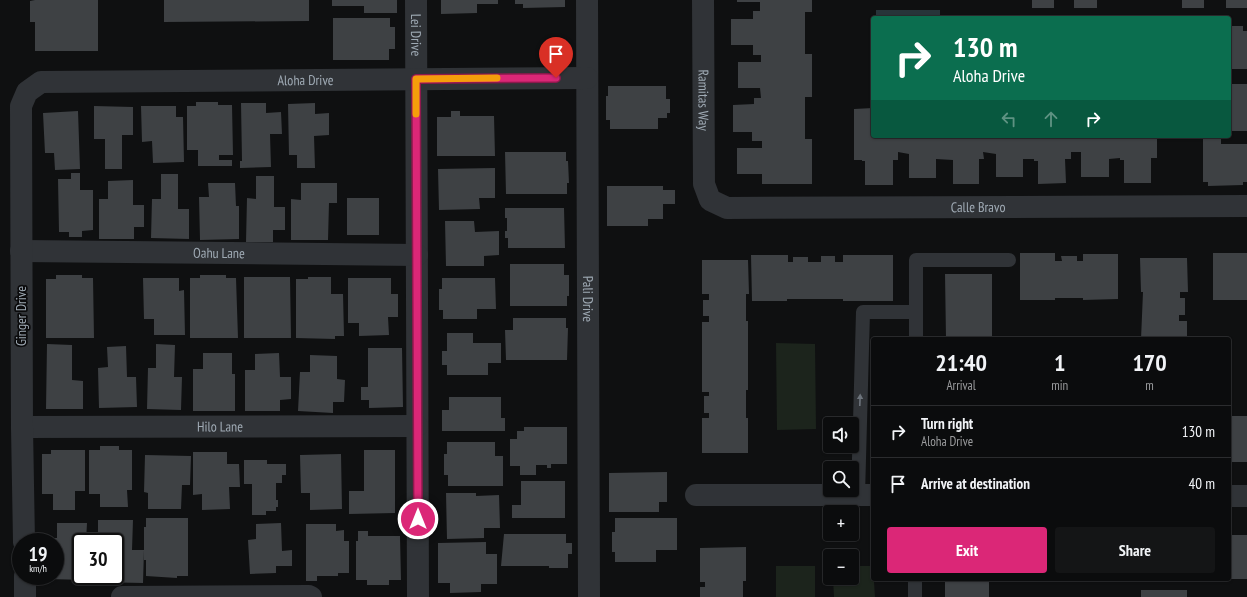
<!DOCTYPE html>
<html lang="en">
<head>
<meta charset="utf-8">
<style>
	:root { --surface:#0b0c0d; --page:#141516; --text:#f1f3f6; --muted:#9a9b9d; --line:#2b2c2e; --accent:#db2777 }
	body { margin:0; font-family:"PT Sans Narrow",sans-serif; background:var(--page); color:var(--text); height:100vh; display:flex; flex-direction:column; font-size:15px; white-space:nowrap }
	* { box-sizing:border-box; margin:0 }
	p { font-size:13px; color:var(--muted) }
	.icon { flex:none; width:22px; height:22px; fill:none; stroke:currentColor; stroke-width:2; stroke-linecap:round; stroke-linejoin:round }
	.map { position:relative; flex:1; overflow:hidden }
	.details { position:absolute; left:871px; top:337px; width:360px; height:244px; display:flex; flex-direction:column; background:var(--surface); border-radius:4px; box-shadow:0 1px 3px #0004,0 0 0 1px var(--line) }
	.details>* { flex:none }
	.guide { position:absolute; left:871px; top:16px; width:360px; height:122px; border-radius:4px; box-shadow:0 1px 3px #0004,0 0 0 1px var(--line); background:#0b6e4f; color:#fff; overflow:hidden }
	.buttons { position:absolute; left:823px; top:417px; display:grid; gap:8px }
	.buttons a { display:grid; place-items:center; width:36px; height:36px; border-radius:4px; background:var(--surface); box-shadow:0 1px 3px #0004,0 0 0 1px var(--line); font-size:20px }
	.speed { position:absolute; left:12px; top:533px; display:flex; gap:8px; font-size:20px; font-weight:700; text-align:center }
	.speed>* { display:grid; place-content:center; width:52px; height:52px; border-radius:50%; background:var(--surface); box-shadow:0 1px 3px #0004,0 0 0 1px var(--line); line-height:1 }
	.speed small { font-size:10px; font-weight:400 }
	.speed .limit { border:2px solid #111; border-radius:6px; background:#fff; color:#111 }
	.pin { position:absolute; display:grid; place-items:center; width:34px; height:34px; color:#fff; margin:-41px -17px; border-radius:50% 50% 50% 0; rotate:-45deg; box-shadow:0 0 4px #0007 }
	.pin .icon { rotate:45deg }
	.me { position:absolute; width:44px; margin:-22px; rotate:0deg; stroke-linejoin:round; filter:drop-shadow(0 0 3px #0008) }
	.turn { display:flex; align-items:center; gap:14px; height:84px; padding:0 16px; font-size:18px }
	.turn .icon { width:52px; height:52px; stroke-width:2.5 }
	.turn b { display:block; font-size:28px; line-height:34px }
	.lanes { display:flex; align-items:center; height:38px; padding:0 16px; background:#0003; justify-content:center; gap:20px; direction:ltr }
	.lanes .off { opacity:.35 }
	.eta { display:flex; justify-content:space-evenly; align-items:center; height:68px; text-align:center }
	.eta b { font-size:24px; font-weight:700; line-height:28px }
	.action { display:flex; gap:8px; margin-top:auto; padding:8px 16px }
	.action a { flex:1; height:46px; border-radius:4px; background:var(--accent); color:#fff; font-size:16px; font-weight:700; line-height:46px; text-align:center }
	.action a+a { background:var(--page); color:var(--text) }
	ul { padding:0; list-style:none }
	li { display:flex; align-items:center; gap:12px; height:52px; padding:0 16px; border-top:1px solid var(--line) }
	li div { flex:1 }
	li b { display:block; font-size:15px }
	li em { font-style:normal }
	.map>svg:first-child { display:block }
	.green { fill:#1c241c }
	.water { fill:#273439 }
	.building { fill:#3e4144 }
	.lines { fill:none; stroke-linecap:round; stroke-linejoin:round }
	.service { stroke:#303337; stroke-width:14 }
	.minor { stroke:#303337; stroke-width:22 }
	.oneway { fill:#6d747c }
	.route-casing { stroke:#8e194d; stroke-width:10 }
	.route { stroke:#db2777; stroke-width:7 }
	.slow { stroke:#f59e0b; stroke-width:7 }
	.labels { text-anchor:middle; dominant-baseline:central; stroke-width:3.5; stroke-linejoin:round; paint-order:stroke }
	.street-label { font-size:14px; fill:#9faab4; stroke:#0b0b0c }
</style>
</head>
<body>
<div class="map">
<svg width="1247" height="597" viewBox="0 0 1247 597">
	<rect width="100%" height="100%" fill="#0f1011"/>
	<path class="green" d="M776,343L815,344L816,429L777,430Z
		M776,566H815V597H776Z
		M852,566H873L875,597H834L833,578H852Z"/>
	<path class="water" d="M876,10H940V18H876Z"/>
	<path class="building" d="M35,0H98V51H35V22H30V1Z
		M164,0H309V21L164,22Z
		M332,0H397V13H364V6H332Z
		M441,0H498V4H477V13L441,14Z
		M515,0H565V7L523,8V4H515Z
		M737,0H812V12H805V54H812V97H805V139H812V184H762V174H737V148H762V141H752V132H733V105L754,104V98H761L760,88H738V62H761V55H753V45H731V19H753V11H760V2H737Z
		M1032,0H1054V8H1032Z
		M1074,0H1097V8H1074Z
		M1182,0H1204V8H1182Z
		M1226,0H1247V8H1226Z
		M333,18H390V27H395V49H389V60H333Z
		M1229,26H1243V31H1247V69H1229Z
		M1229,79H1232V84H1247V131H1232V135H1229Z
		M608,86H666V99H670V113H667V118H658V129H610V120H606V96H608Z
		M196,102H218V105H232L233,155H219V160H232V166H198V150H187V106H196Z
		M241,103H266V113L281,112L282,134H270L271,167L240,168V161H242Z
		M315,103V114L329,113V135L314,136L315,168H297V155H289L288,104Z
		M94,106L133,107V135H122V169H105V139H94Z
		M141,106H176V117H183L184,162L153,163L152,141L142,142Z
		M873,108V136H1157V158H1151V183H1124V160H1120V158L1109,159V177H1081V152H1071V159H1065L1066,183L1038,184V161H1034V159H1023V177H996V154L983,152L984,159H979V184H953V160L936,159V178H909V154L898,152V160H893V185H865V161H862V160H854V109Z
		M78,111L80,169L55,170L54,153H45L43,113Z
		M451,111H460V116H494L495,156H437V117H451Z
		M1182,136H1221V144H1247V182H1243V185L1208,186V182H1203V139H1182Z
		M505,152H566V161H568L569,183H567V194H506Z
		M495,168V198H479L480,209L439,210L438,169Z
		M71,173H80V190H93V230L82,231V237H69V232H59L58,179H71Z
		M161,174H178V209H189V239L151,238L152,199H161Z
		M256,176H274V207H285V230H273V242H246L247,198L256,199Z
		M133,180V205H144V227H134V239H99V199H108V181Z
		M208,183H235L236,206H239V239L200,240L199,197H209Z
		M301,183H337V203H329L328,240H291V199L301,200Z
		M607,186H663V190H675V204H663V219H648V226H607Z
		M347,198H379V235H347Z
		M505,208H564L565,248H508V238H505V231H507V218H505Z
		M445,221H474L475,232L499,231V255L484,256V266H446Z
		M1020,253H1055V261H1062L1061,256H1077V261H1083V254H1118V299L1083,300V298H1055V300H1020Z
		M1213,253H1247V300H1213Z
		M751,255H788V262H793V257H808V262H821V256H835V262H843V255H893V301H843V299H787V301H752Z
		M1140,258H1187L1188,292H1180V298H1185V315H1179V321H1187V339H1141L1143,292H1141Z
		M702,260H748L749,294H746V321H748V390H746V418H748V453H702V418H709V413H704V396H709V392H702V322H709V316H703V300H709V294H702Z
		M510,264H564V275H569V296H567V306H510Z
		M945,274H992V339H946Z
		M56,275H82V278H93L94,338H46V279H56Z
		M200,275H226V278H236L238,338H190V278H200Z
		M244,277H290L291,338H244Z
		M308,277H331V294H343L344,336H335V339L296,338V279H308Z
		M143,278H179V291L184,290L185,335H154V319H144Z
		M348,278H391V294H398V317H388L389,335L359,336V323H348Z
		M442,278H495L496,309H477V319H443V310H439V289H442Z
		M513,318H566V328H568L567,360H506L505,330H513Z
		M447,333H473V343H501V363H488V375H447V365H442V351H447Z
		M47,344L72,345V380L83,381V409H46Z
		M156,344L175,345L174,377H182L181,410L147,409L148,368H156Z
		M126,346L127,377H136L137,407L99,408L98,368L108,367L107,347Z
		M368,348H402L403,407L369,408V400H361V387H368Z
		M203,353H232V374H235V411H193V369H203Z
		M279,353L280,377H291V399L280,400V411H245V370H255V354Z
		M310,355L337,356V379L345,380L344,402H333V413L298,411L300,372H310Z
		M449,397H501V418H505V431H442V410H449Z
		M1229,416H1247V462H1229Z
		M524,427H567V464H551V468H547V465H536V475H520V466H510V439H517V431H524Z
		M447,442H495V456H503V486H448V475H444V454H447Z
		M100,446H119V450H132V490H127L128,507H100V494H89V450H100Z
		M51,450H85V491H75V510H53V494H42V454H51Z
		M364,450H395V513L349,514V491H364Z
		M193,452H227V464H239L240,487H229L230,509L202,510V494L193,495Z
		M341,454L342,509L310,510V493H301L300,455Z
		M145,455L191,456L190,485H182L181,509H148V493L144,492Z
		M244,460H267V464H286V475H282V483H276V500H278V507H276V511H266V515H252V484H244Z
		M667,472V502H659V512H609V473Z
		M521,481H565V518H512V505H521Z
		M446,493H476V496L499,495L500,528H484V538L447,539Z
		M146,518H188V576H177V578L146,576V560H144V527H146Z
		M615,518H677V550H656V562H615V552H612V532H615Z
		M98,520H133L132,550H144L143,583L97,582V576H115V542H98Z
		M57,523H87L86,542H81V576H88V580L46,579V576H55V542H46V538H57Z
		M281,523L282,551L292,550V566H276V573L250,574L248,540L256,539V524Z
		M306,524H336V531L344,530V541H349V573H338V576H317V581H306Z
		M358,531H368V536H400L401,580H389V585H367V580H356V541H358Z
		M504,534H566V543H572V554H568V568H549V566H501Z
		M1229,535H1247V579H1229Z
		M486,542V554H497V584H481V592L450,593V583H438V543Z
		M746,547V581H743V597H700V587H705V582H700V548Z
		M945,579H989V597H945Z
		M998,579H1033V581H998Z
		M1141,590H1187V597H1141Z"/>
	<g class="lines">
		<path class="service" d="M916,339V260H1009
			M858,495L863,312H916
			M915,579V597"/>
		<g class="minor">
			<path id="s1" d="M416,0L418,597"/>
			<path id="s2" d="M587,0L589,597"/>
			<path id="s3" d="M703,0L704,184L710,200L727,208L1247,206"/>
			<path id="s4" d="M21,251L417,255"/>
			<path id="s5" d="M22,427L417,426"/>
			<path d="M696,495H873"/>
			<path d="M1229,496H1247"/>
			<path id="s6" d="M24,542L22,427L21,106L27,92L41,82L587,78"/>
			<path d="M25,576V597"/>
			<path d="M122,597L309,596L311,597"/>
		</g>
	</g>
	<defs><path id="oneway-solid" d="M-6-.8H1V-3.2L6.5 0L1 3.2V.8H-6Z"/></defs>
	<use class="oneway" href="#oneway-solid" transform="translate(860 400) rotate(-88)"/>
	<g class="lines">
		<defs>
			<path id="route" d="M418,519L416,79L556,78"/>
		</defs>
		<use href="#route" class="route-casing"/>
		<use href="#route" class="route"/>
		<path class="slow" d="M416,114V79L497,78"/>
	</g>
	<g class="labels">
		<g class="street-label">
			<text stroke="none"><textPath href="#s1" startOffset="35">Lei Drive</textPath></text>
			<text stroke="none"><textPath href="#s6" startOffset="733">Aloha Drive</textPath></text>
			<text stroke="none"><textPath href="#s3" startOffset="100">Ramitas Way</textPath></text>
			<text stroke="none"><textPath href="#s3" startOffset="471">Calle Bravo</textPath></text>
			<text stroke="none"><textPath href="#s4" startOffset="198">Oahu Lane</textPath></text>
			<text stroke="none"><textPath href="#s2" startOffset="299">Pali Drive</textPath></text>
			<text transform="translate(21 316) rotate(-90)">Ginger Drive</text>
			<text stroke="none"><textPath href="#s5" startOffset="198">Hilo Lane</textPath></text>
		</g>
	</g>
</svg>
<div class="buttons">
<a><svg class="icon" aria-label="sound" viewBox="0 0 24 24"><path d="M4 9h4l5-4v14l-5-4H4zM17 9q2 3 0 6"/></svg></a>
<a><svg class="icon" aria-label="search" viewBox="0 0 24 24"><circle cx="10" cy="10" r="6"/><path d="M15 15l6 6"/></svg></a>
<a>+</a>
<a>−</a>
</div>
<div class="speed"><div>19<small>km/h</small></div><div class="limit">30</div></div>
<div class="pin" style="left:556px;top:78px;background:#d93025"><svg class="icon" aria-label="arrive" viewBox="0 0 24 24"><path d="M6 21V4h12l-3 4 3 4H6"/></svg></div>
<svg class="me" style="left:418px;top:519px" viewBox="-20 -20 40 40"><circle r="17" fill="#db2777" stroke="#fff" stroke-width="3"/><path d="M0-11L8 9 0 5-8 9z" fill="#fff"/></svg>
<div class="guide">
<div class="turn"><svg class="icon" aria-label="right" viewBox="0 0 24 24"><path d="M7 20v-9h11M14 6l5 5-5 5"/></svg><div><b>130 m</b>Aloha Drive</div></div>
<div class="lanes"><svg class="icon off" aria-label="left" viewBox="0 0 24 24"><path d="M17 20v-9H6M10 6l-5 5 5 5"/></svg><svg class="icon off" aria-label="ahead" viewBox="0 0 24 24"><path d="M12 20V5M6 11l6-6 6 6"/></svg><svg class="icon" aria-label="right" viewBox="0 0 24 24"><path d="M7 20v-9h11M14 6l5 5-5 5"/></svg></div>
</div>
<section class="details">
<div class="eta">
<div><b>21:40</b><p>Arrival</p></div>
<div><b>1</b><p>min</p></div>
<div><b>170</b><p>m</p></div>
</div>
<ul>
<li><svg class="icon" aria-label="right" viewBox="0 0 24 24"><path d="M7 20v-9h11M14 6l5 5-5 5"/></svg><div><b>Turn right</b><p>Aloha Drive</p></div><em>130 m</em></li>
<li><svg class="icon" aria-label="arrive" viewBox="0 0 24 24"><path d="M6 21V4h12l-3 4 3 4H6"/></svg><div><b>Arrive at destination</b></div><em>40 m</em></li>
</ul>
<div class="action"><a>Exit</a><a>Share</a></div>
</section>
</div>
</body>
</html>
